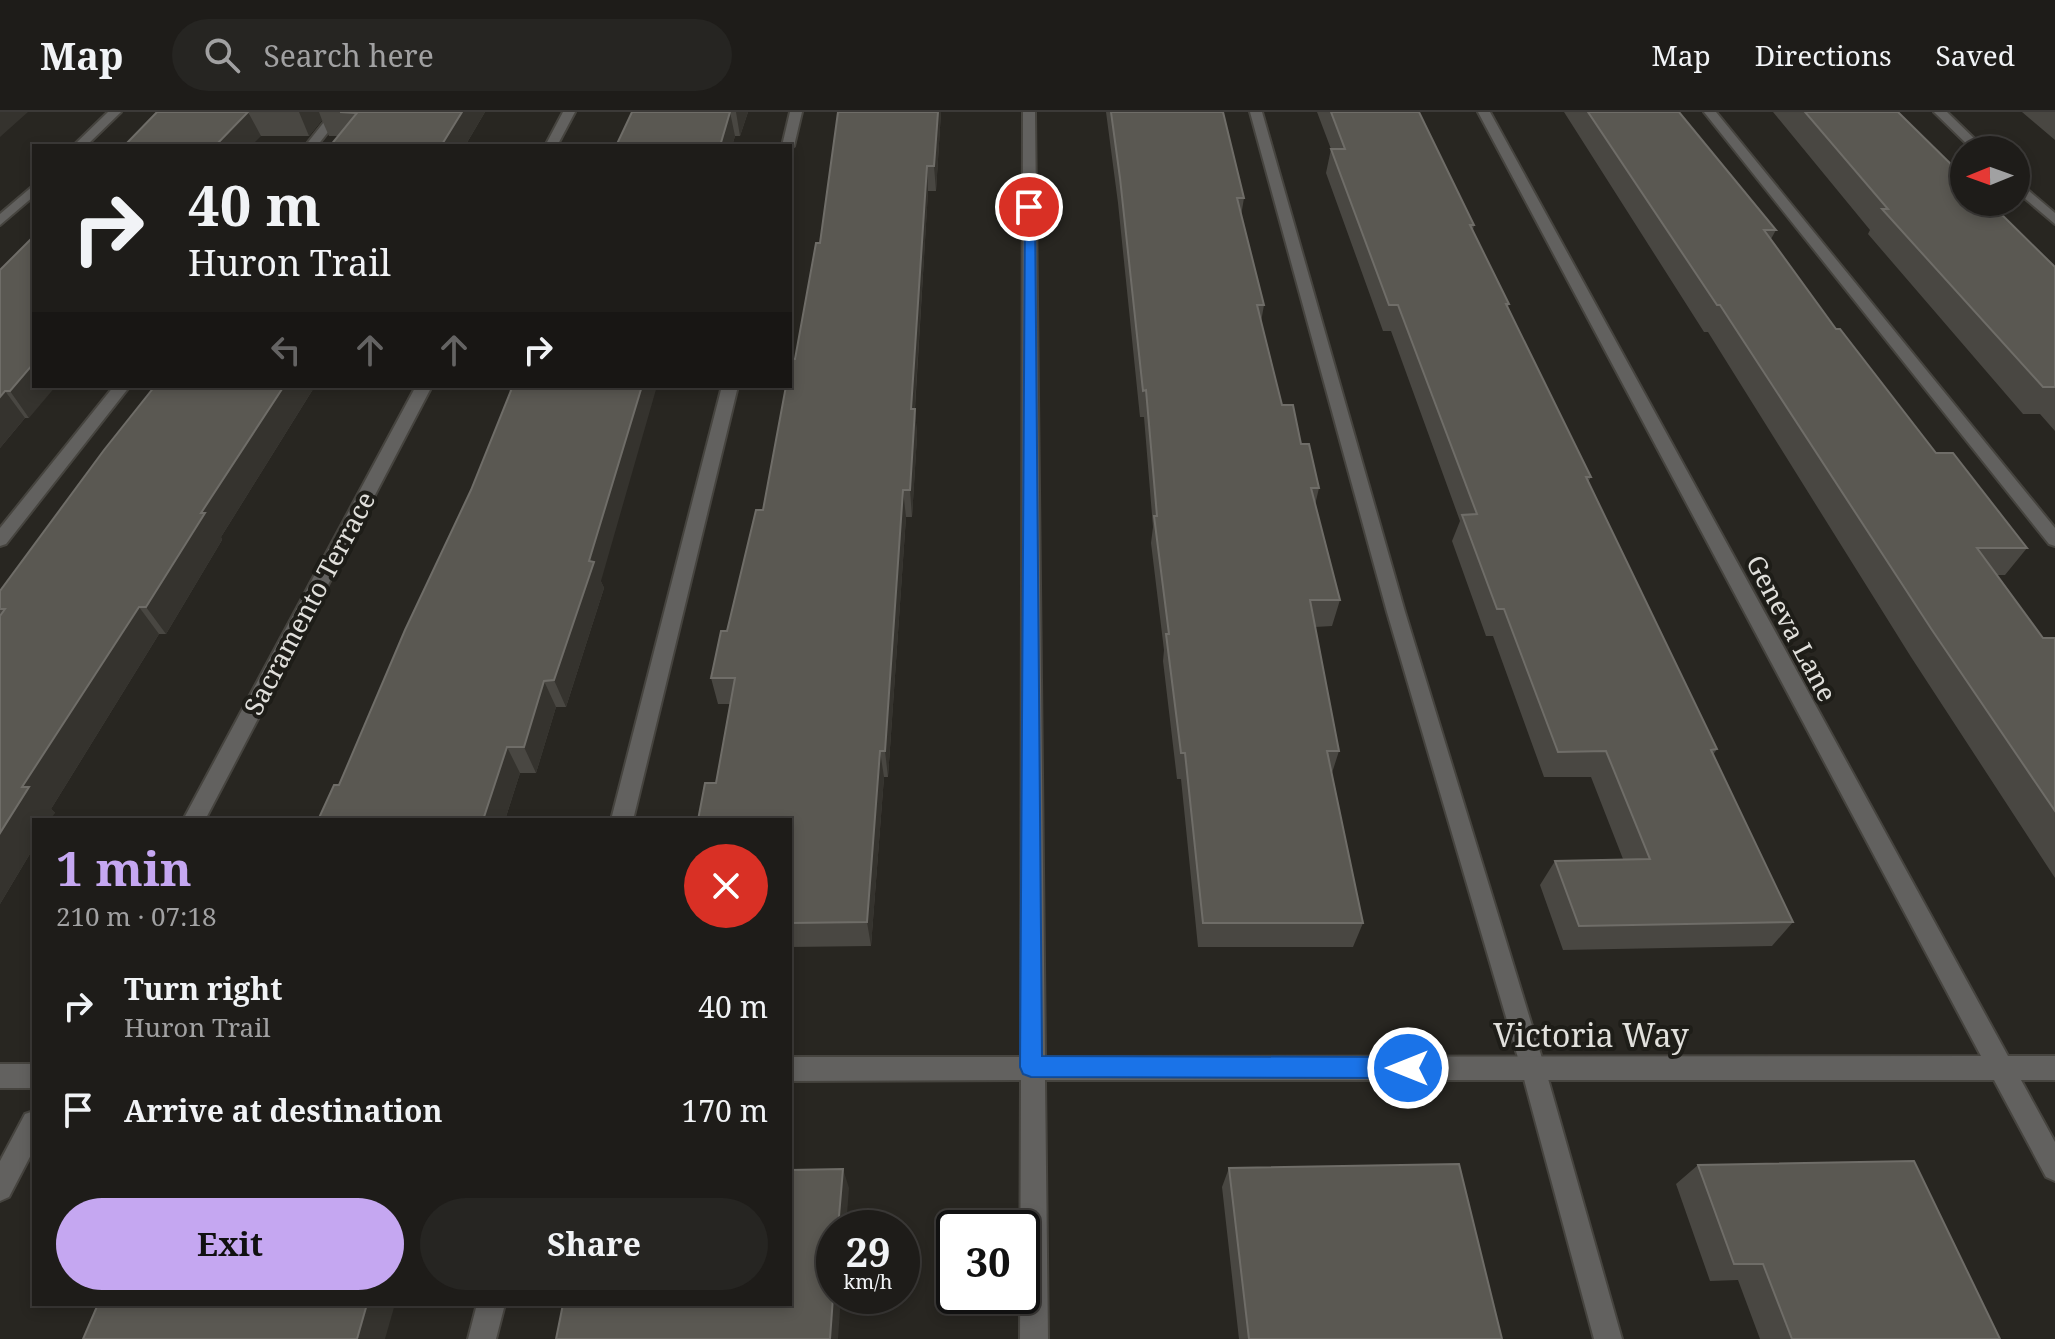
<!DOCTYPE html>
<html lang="en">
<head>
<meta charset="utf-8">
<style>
	:root { --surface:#1e1c19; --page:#262522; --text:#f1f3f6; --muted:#a1a1a2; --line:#3c3a38; --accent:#c5a7f1 }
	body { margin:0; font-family:"Noto Serif",serif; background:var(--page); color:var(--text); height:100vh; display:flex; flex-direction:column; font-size:30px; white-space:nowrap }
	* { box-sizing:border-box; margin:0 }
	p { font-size:26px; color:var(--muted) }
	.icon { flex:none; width:44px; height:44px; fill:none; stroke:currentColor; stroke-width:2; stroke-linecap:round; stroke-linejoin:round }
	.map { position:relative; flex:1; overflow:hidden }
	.side { position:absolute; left:32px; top:706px; width:760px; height:488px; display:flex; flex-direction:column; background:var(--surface); border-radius:0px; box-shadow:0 4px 12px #0003,0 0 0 2px var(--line) }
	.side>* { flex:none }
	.hud { position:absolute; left:32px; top:32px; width:760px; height:244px; border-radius:0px; box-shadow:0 4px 12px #0003,0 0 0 2px var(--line); background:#1e1c19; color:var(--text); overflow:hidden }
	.needle { width:52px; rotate:269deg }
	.fabs { position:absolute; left:1950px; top:24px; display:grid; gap:16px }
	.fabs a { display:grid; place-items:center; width:80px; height:80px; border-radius:50%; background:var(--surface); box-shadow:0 4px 12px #0003,0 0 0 2px var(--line); font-size:40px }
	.speed { position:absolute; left:816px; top:1098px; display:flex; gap:16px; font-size:40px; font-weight:700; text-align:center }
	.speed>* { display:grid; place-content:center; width:104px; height:104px; border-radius:50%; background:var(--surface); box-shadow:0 4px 12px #0003,0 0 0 2px var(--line); line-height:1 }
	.speed small { font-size:20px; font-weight:400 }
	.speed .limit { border:4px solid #111; border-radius:12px; background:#fff; color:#111 }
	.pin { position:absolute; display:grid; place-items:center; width:68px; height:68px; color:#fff; margin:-34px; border:4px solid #fff; border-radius:50%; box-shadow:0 2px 8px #0007 }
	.me { position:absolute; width:88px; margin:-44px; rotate:270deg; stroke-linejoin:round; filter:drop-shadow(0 0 6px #0008) }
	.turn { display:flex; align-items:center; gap:28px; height:168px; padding:0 24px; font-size:36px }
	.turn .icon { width:104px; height:104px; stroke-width:2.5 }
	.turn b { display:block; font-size:56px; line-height:68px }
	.lanes { display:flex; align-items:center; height:76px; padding:0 24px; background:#0003; justify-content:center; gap:40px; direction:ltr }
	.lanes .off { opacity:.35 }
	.round { display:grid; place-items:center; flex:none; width:84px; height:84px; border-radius:42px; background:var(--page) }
	.head { display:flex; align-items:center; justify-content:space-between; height:136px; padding:0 24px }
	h1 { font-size:48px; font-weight:700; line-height:60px; color:var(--accent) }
	.action { display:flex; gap:16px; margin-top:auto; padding:16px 24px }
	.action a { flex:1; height:92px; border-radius:48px; background:var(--accent); color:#111; font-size:32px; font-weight:700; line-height:92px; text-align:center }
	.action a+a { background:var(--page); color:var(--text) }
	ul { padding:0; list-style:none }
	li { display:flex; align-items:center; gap:24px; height:104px; padding:0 24px }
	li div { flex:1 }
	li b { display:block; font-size:30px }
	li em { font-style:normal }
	header { display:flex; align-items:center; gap:48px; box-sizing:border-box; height:112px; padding:0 40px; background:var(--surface); border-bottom:2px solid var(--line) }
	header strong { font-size:38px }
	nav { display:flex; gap:44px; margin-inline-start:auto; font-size:28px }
	.search { width:560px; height:72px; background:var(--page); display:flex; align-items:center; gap:20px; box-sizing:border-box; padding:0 28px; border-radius:44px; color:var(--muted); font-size:30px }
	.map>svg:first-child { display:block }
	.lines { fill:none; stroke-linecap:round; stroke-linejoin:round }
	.service-casing { stroke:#46443f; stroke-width:4 }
	.minor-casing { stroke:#46443f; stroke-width:4 }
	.service { fill:#62615f; fill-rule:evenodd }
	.minor { fill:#62615f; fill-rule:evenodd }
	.wall { fill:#494742 }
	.shaded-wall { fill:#35332e }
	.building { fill:#5a5852; stroke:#6f6d68; stroke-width:2 }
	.route { fill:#1a73e8; stroke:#114b97; stroke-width:2 }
	.labels { text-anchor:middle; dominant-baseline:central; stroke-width:8; stroke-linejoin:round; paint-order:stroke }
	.street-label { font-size:26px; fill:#e1e0dc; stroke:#1e1d18 }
	.near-street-label { font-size:32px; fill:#e1e0dc; stroke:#1e1d18 }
</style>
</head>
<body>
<header>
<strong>Map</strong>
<div class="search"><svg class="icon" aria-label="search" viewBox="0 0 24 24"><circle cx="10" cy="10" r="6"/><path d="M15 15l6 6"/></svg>Search here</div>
<nav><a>Map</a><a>Directions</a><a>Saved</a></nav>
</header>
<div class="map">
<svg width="2055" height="1227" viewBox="0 0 2055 1227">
	<rect width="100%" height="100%" fill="#282621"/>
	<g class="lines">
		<defs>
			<path id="service" d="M332,0H344L317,34H305Z
				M790,0H802L794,34L790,37V34H782Z
				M1250,0H1262L1405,500L1545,956L1622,1227H1594L1521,956L1387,500Z
				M1704,0H1716L2055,416V434L2049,432Z
				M114,274H130L6,432L0,434V416Z
				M722,274H738L633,708H611Z
				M477,1192H505L496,1227H468Z"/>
			<path id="minor" d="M108,0H121L86,34H73Z
				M563,0H575L557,34H545Z
				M1023,0H1035L1045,945L1981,944L1478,0H1490L2008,944H2055V968H2021L2055,1030V1069L2046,1065L1994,968H1045L1048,1227H1020L1021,968L790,969V945H1021Z
				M1934,0H1947L1986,38H1973Z
				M2016,68L2055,101V112L2016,79Z
				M34,73V84L0,113V102Z
				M416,274H432L205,708H183Z
				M0,952H34V976H0Z
				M34,999V1037L9,1085L0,1089V1049L25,1002Z"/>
		</defs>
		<use href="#service" class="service-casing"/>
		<use href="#minor" class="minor-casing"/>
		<use href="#service" class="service"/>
		<use href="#minor" class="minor"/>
	</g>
	<path class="wall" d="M157,0H485L465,34H330L338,24H329L322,8L309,24H261Z
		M632,0H748L740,24H735L732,34H616Z
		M838,0H941L936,79H928L915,297L917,324L912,405H906L888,665H884L871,834L790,835V708L716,671L730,592H718L711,566L727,519L763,398L820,131Z
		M1106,0H1223L1244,86L1241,104L1264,193L1261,210L1282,293L1301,332L1319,376L1315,393L1340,488L1332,514L1315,515L1339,639L1332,661L1363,811L1353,835H1198L1181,667H1177L1163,549L1164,538L1151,431L1153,415L1144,305H1140L1118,91Z
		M1317,0H1419L1474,113L1473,118L1509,192L1508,195L1591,365L1588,370L1717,637L1713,643L1793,810L1772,834L1563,838L1540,773L1555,749L1623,747L1591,665H1544L1493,524H1486L1452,429L1460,409L1391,219H1383L1326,61L1331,37Z
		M1564,0H1679L1776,118L1771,127L1836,217L1936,341L2027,436L2005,463H1997L2043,526H2055V766L1911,545L1708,220H1704Z
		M1773,0H1898L2055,155V319L2040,302H2023L1868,122L1870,118Z
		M2022,0H2055V28Z
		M0,158L29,306H25L0,336Z
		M155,274H315L221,425L222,428L166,522H159L51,697L55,701L34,708V735L0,792V479Z
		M510,274L604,476L566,595H556L536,661H520L505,708H318L339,673L471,378L510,280L509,276Z
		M1698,1053L2000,1227H1760L1738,1168L1710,1169L1676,1072Z
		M1229,1056L1502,1227H1239L1222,1075Z"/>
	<path class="shaded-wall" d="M0,0H28L0,25Z
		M248,0L261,24L251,34H215Z
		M299,0H319L322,8L309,24Z
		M462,0H485L465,34H441Z
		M730,0L735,24L732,34H720Z
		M736,0H748L740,24Z
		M938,0H941L936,79L934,54Z
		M927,54L928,79L913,324L911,297Z
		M34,251V274H56L29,306L10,279Z
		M284,274H315L221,425L222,428L166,522L146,495L201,401Z
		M642,274H657L601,469L604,476L566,595L554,568Z
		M5,279L25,306L0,336V285Z
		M915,297L917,324L912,405L910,378Z
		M903,378L906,405L888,665L885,639Z
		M139,495L159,522L51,697L55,701L50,708H34V735L0,792V721L22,675Z
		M544,569L556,595L536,661L524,635Z
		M507,635L520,661L505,708H483Z
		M880,639L884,665L871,834L867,810Z
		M843,1057L849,1076L846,1116H838Z
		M834,1171V1184H841L838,1227H830Z
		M367,1192H395L385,1227H357Z"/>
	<path class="building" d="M157,0H248L215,34H124Z
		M340,0H462L441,34H330L357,1Z
		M632,0H730L720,34H616Z
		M838,0H938L934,54H927L911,297H915L910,378H903L885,639H880L867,810L790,811V708H698L705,671H716L735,566H711L721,519H727L756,398H763L786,274H790L791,247H795L816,131H820Z
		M1111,0H1223L1244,86H1237L1264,193H1257L1282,293H1293L1301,332H1309L1319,376H1311L1340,488H1310L1339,639H1327L1363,811H1203L1185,641H1181L1166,522H1169L1154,404H1157L1146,278L1143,279L1120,66Z
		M1331,0H1419L1474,113H1470L1509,192H1506L1591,365H1586L1717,637L1711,638L1793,810L1579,814L1555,749L1650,747L1606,639L1558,640L1504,497H1497L1462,403L1477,402L1398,193H1389L1331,37H1345Z
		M1588,0H1679L1776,118H1764L1836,217H1840L1936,341H1953L2027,436H1977L2043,526H2055V699L1932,518L1720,193H1717Z
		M1805,0H1898L1964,65V90H1989L2055,155V275H2043L1882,97H1888Z
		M34,124V251L10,279H5L0,285V158Z
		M155,274H284L201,401H205L146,495H139L22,675H29L0,721V504L5,497H0V479L104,338Z
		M510,274H642L589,449L594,450L554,568L544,569L524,635H507L483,708H318L334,673H339L405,518L471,378L512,276H509Z
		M1914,1049L2000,1227H1792L1763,1152H1734L1698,1053Z
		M1459,1052L1502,1227H1249L1229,1056Z
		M843,1057L838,1116H834V1171L830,1227H556L563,1192H790V1058Z
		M98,1192H367L357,1227H83Z"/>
	<path class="route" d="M1025,93L1035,95L1042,944L1408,945L1416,948L1419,956L1416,963L1408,966L1031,965L1023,962L1020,955Z"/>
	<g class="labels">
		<g class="street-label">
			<text transform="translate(309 491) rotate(-62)">Sacramento Terrace</text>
			<text transform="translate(1792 516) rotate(62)">Geneva Lane</text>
		</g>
		<g class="near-street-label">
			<text x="1591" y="922">Victoria Way</text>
		</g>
	</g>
</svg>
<div class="fabs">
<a><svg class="needle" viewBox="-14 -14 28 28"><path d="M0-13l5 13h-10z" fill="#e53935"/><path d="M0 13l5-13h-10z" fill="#a1a1a2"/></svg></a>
</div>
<div class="speed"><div>29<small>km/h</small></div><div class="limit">30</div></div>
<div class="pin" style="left:1029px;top:95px;background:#d93025"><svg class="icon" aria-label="arrive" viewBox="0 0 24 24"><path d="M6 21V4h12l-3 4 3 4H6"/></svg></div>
<svg class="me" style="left:1408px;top:956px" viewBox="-20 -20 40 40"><circle r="17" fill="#1a73e8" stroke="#fff" stroke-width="3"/><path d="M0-11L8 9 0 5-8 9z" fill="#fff"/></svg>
<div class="hud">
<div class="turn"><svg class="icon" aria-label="right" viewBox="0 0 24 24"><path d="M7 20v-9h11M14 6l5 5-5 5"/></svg><div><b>40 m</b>Huron Trail</div></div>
<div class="lanes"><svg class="icon off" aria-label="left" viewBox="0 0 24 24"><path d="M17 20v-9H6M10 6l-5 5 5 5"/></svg><svg class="icon off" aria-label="ahead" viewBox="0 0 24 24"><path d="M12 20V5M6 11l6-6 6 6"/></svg><svg class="icon off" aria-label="ahead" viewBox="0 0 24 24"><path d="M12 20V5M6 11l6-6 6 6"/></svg><svg class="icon" aria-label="right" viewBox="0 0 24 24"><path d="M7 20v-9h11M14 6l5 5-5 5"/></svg></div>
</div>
<section class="side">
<div class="head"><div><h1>1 min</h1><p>210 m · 07:18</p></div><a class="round" style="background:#d93025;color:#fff"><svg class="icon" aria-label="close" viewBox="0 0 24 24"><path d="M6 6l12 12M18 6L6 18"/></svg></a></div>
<ul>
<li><svg class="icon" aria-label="right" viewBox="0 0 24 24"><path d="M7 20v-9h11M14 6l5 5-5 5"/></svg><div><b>Turn right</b><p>Huron Trail</p></div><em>40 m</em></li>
<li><svg class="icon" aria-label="arrive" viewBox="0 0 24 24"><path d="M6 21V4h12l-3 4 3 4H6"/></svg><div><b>Arrive at destination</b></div><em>170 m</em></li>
</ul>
<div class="action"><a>Exit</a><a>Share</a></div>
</section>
</div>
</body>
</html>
